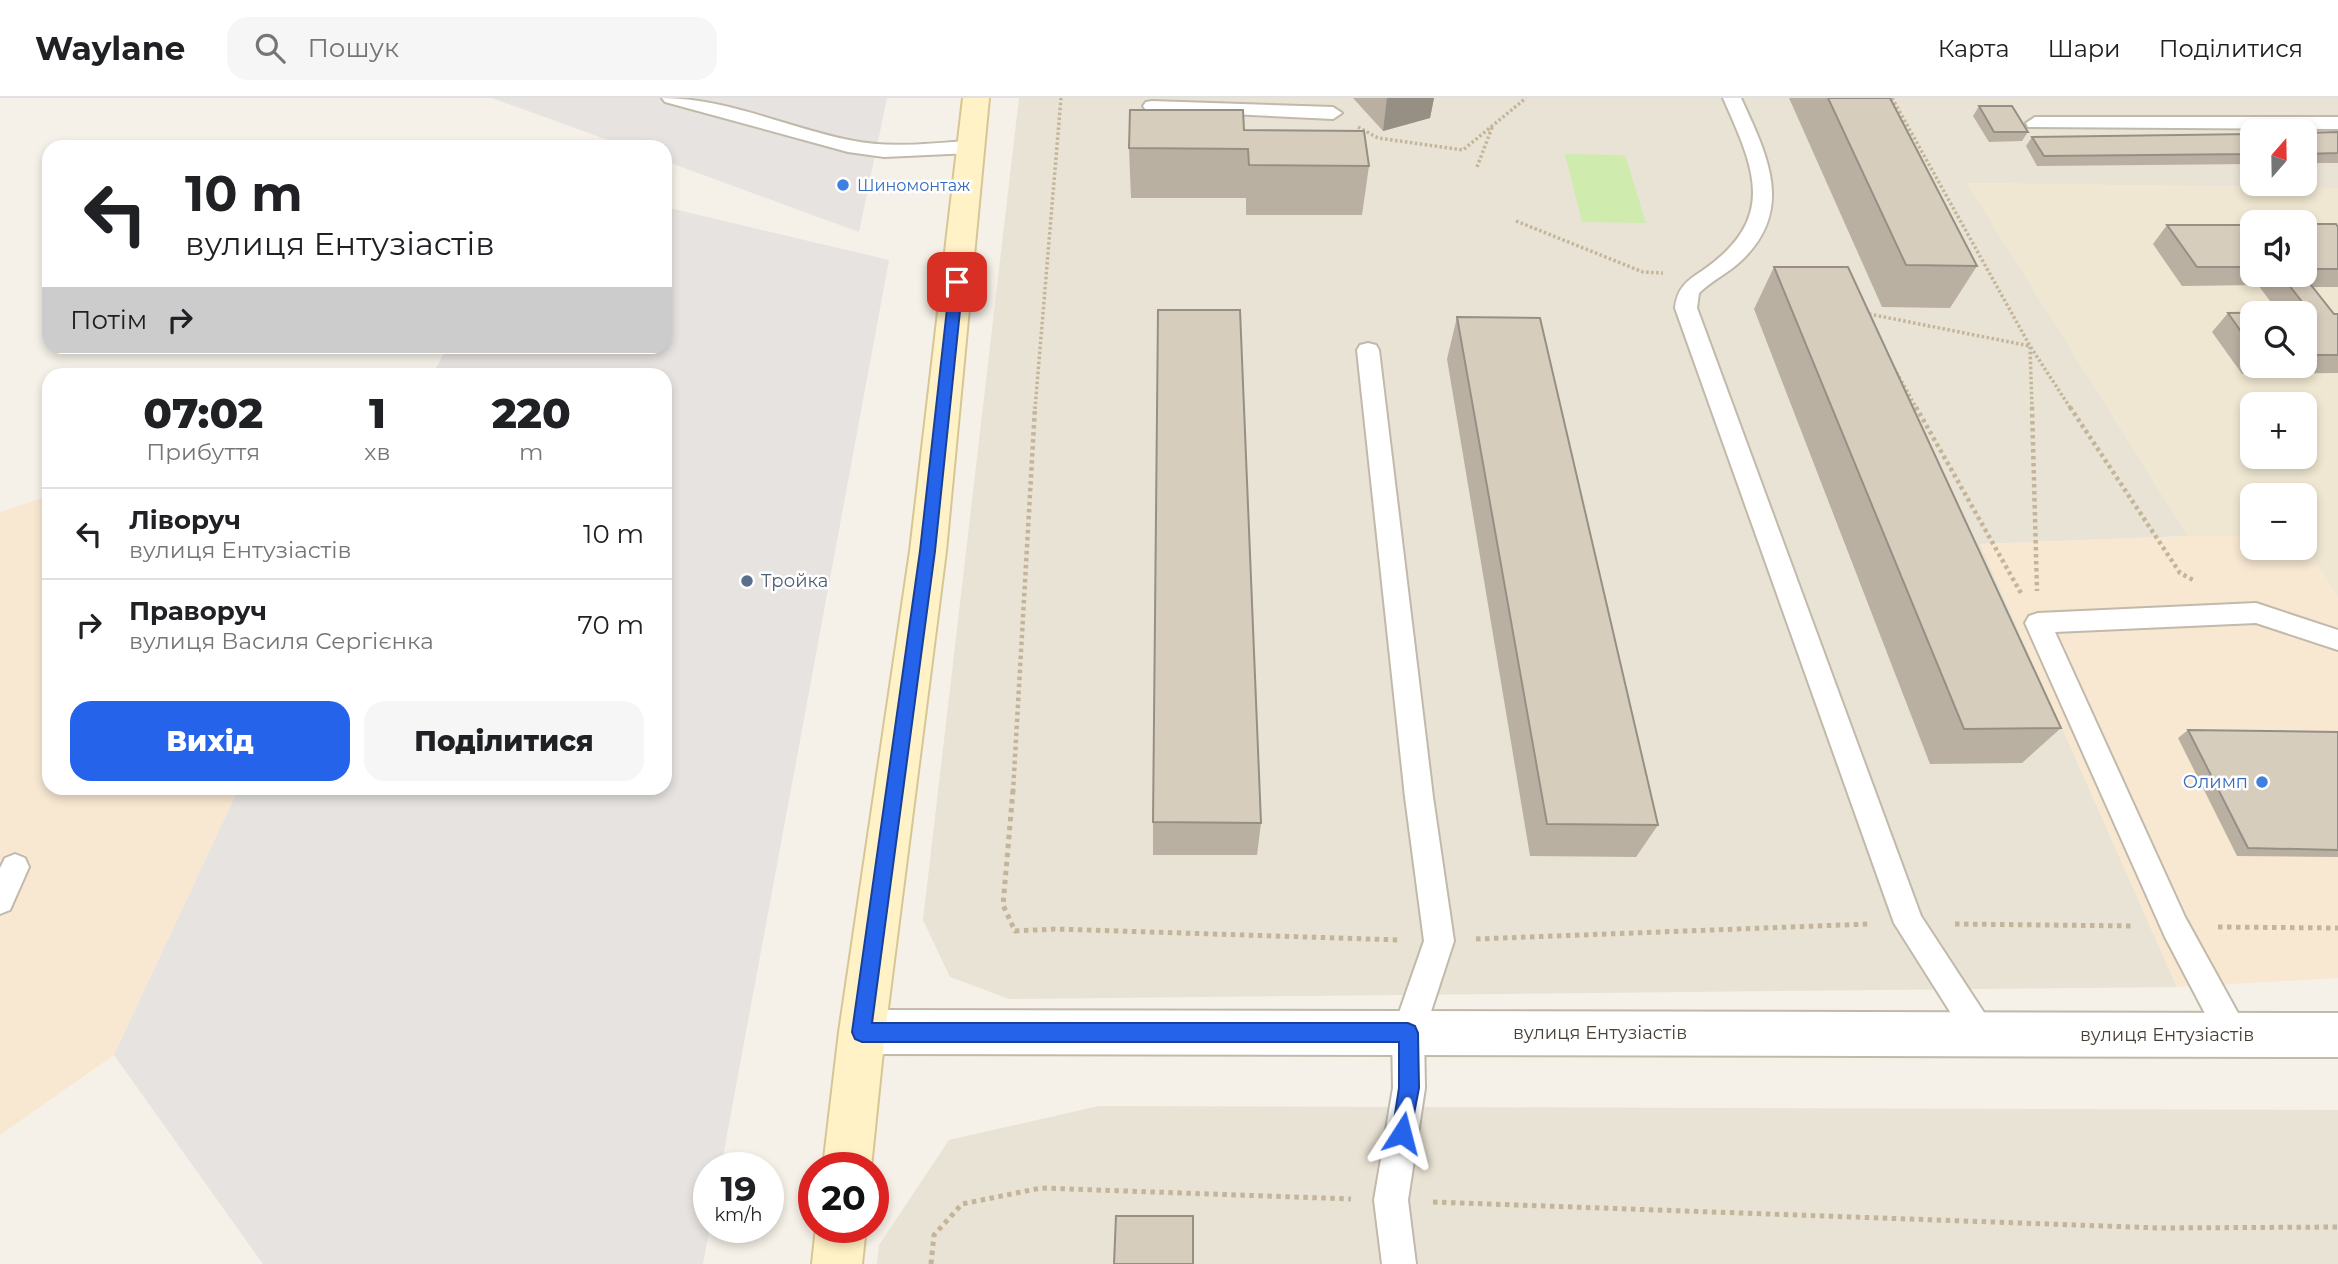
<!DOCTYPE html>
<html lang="uk">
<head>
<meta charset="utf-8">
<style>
	:root { --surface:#fff; --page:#f6f6f6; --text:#202124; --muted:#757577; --line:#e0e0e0; --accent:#2563eb }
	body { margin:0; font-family:Montserrat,sans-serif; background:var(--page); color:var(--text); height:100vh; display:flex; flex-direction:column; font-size:26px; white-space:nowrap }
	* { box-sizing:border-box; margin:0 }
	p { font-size:23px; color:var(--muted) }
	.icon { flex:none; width:38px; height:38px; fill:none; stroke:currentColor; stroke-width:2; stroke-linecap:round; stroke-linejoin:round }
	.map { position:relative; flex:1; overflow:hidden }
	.panel { position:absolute; left:42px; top:270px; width:630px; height:427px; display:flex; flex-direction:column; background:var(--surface); border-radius:21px; box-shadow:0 4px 10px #0003 }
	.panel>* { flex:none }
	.hud { position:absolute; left:42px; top:42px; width:630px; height:214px; border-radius:21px; box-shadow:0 4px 10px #0003; background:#fff; color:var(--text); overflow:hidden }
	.needle { width:46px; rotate:20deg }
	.controls { position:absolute; left:2240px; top:21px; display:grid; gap:14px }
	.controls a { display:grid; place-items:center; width:77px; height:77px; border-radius:14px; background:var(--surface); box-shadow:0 4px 10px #0003; font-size:35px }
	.speed { position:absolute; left:693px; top:1054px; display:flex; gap:14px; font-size:35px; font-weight:700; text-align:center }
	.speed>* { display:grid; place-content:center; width:91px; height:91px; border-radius:50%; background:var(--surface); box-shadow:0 4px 10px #0003; line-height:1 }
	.speed small { font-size:18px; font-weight:400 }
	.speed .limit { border:10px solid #d22; background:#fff; color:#111 }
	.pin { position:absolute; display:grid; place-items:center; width:60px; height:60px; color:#fff; margin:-30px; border-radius:14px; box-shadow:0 4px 10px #0006 }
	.me { position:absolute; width:77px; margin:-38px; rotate:9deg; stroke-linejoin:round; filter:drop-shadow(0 0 5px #0008) }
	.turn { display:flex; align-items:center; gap:24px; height:147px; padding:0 28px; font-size:32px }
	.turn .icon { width:91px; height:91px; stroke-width:2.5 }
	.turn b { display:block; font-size:49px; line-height:60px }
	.then { display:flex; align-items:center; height:66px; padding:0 28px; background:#0003; gap:14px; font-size:26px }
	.eta { display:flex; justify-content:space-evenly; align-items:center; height:119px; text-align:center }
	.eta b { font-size:42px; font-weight:800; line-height:49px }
	.button { display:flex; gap:14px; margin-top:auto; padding:14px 28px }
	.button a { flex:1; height:80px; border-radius:21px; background:var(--accent); color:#fff; font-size:28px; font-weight:800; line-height:80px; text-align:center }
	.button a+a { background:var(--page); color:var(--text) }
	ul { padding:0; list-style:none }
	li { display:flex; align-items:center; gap:21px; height:91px; padding:0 28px; border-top:2px solid var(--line) }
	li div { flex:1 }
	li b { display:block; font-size:26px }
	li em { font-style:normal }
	header { display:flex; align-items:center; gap:42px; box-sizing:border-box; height:98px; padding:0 35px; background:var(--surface); border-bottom:2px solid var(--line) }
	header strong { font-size:33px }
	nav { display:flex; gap:38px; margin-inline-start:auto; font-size:24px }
	.search { width:490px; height:63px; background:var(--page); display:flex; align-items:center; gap:18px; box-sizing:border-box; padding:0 24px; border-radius:21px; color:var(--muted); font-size:26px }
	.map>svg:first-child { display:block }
	.residential { fill:#e9e3d5; fill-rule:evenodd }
	.commercial { fill:#f8e8d2 }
	.education { fill:#efe7d1; fill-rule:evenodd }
	.green { fill:#cfebae }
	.parking { fill:#e6e3e0 }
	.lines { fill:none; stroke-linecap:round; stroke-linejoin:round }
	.service-casing { stroke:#c1b9aa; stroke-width:4 }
	.tertiary-casing { stroke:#c1b9aa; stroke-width:4 }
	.secondary-casing { stroke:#d7c695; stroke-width:4 }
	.path-far2 { stroke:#c4b59a; stroke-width:3.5; stroke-dasharray:2.5 2.5; stroke-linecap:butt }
	.path-far1 { stroke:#c4b59a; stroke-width:4.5; stroke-dasharray:3.5 3.5; stroke-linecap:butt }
	.path { stroke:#c4b59a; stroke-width:5; stroke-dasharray:4.5 4.5; stroke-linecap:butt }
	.service { fill:#fff; fill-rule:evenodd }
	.tertiary { fill:#fff; fill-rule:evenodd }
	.secondary { fill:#fff2c7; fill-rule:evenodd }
	.wall { fill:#b9b0a2; fill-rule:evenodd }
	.shaded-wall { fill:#969084 }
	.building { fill:#d7cdbc; stroke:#969084; stroke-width:2 }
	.route { fill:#2563eb; stroke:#184099; stroke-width:2 }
	.shop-dot { fill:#3f7fe0; stroke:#fff; stroke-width:2.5 }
	.service-dot { fill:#5c6f8a; stroke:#fff; stroke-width:2.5 }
	.labels { text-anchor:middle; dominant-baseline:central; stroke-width:5; stroke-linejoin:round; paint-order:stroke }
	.far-shop-label { font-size:16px; fill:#366cbe; stroke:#fff; text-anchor:start }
	.service-label { font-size:18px; fill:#4e5e75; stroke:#fff; text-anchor:start }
	.shop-label { font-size:18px; fill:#366cbe; stroke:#fff; text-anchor:end }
	.street-label { font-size:18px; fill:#494136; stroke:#fff }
</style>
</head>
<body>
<header>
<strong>Waylane</strong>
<div class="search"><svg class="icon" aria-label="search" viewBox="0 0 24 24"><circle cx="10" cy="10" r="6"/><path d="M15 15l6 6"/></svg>Пошук</div>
<nav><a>Карта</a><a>Шари</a><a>Поділитися</a></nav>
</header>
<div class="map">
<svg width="2338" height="1166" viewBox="0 0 2338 1166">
	<rect width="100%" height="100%" fill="#f5f1e8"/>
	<path class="residential" d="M1019,0H2338V90L1967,85L2188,438L1981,446L2177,889L1009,901L950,879L923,822ZM2252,33H2305V86H2252Z
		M1099,1008L2338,1012V1166H877L879,1147L949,1042Z"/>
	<path class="commercial" d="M49,398V690H239L114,957L0,1037V414Z
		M2188,438H2252V450H2305V447L2338,499V880L2177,889L1980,446Z"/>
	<path class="education" d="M1967,85L2338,90V499L2305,447V397H2252V438H2188ZM2252,124H2305V177H2252ZM2252,215H2305V268H2252ZM2252,306H2305V359H2252Z"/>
	<path class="green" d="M1565,56L1625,57L1646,125L1582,124Z"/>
	<path class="parking" d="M492,0H887L859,134L665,63V49H627Z
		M665,109L889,162L721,1069H709L710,1129L703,1166H263L114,957L239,690H665V276H433L447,249L665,248Z"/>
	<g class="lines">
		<defs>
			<path id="service" d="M662,0C726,0 786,29 849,42C889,51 930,45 971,43L980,49L971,55L884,59L848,54L665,4Z
				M1723,0H1741C1767,57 1795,111 1742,162C1729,175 1712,182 1699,195L1697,210L1921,818L1998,936L1993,947L1982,951L1971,947L1894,825L1675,210C1677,191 1686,183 1702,173C1778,120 1755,72 1723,0Z
				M1152,3L1333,9L1342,15L1333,21L1146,12L1143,8L1146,4Z
				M2035,19H2338V31L2028,29L2026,25Z
				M1368,245L1376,247L1379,252L1433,699L1454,843L1424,935L1425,990L1408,1102L1416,1166H1382L1374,1102L1393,990L1392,935L1424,843L1405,699L1357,252L1360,247Z
				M2256,505L2338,532V552L2256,525L2055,534L2185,819L2244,926L2249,937L2244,948L2233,952L2222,948L2165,839L2025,525L2029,518L2038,515Z
				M15,756L25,760L29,769L10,812L0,816V770L5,760Z"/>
			<path id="tertiary" d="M862,912L2338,915V959L862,956L846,950L839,934L846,918Z"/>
			<path id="secondary" d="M963,0H989L946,453L885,934L871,1069H823L839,934L910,453Z
				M816,1129H866L862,1166H812Z"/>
		</defs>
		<use href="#service" class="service-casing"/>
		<use href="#tertiary" class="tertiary-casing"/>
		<use href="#secondary" class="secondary-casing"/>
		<path class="path-far2" d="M1892,0L2030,248L2071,311
			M1358,29L1378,40L1463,52L1526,0
			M1477,69L1493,27
			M1516,123L1643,174L1663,175
			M1864,215L2030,248L2032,311
			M1894,270L1917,311
			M1035,311L1061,0"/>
		<path class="path-far1" d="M1916,309L2022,497
			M2032,309L2037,493
			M2070,309L2180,475L2195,483
			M1013,694L1035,309"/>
		<path class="path" d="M1013,692L1003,807L1015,833L1055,831L1401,842
			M1955,826L2135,828
			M2218,829L2338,830
			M1476,841L1869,826
			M1433,1104L2160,1130L2338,1129
			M931,1166L934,1137L962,1106L1041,1090L1351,1101"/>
		<use href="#service" class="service"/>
		<use href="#tertiary" class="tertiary"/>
		<use href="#secondary" class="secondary"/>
	</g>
	<path class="wall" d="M1353,0H1434L1430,20L1383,33Z
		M1789,0H1890L1977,168L1950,210L1882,209Z
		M1979,8L2028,34L2022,43L1989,44L1973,18Z
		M1244,32L1369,68L1362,117H1246V100H1131L1129,50Z
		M2338,34V65H2305V35Z
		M2252,36V66L2037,68L2026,48L2032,39Z
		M2305,126L2338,129V189H2313L2334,216H2338V275L2242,276L2212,234L2228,215H2279L2258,187L2182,188L2153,146L2167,127H2252V177H2305ZM2252,215H2305V268H2252Z
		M1774,169L2061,630L2022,665L1930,666L1754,211Z
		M1457,219L1658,727L1636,759L1530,758L1447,261Z
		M2188,632L2338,634V759L2237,758L2178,640Z
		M1153,724L1261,725L1257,757H1153Z"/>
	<path class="shaded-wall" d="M1387,0H1434L1430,20L1383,33Z"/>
	<path class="building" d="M1828,0H1890L1977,168L1906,167Z
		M1979,8H2012L2028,34H1994Z
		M1130,12H1243L1244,32L1364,33L1369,68L1249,67L1248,51L1129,50Z
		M2338,34V55L2305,56V35Z
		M2252,36V56L2044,58L2032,39Z
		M2305,126H2336L2338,129V171H2305Z
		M2167,127H2252V169H2197Z
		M1774,169H1848L2061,630L1964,631Z
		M2281,177H2303L2334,216H2338V257H2305V215H2252V249L2228,215L2310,214Z
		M1158,212H1240L1261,725L1153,724Z
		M1457,219L1540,220L1658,727L1547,726Z
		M2188,632L2338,634V752L2248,750Z
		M1116,1118H1193V1166H1114Z"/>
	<path class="route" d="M957,180L963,184L935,453L872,925H1408L1415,928L1418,935L1419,990L1409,1042L1402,1045L1395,1042L1392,1035L1399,990V944H862L855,941L852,934L920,453L950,184Z"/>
	<g class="shop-dot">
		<circle cx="843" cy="87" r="7"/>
		<circle cx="2262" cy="684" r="7"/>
	</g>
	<circle class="service-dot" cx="747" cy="483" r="7"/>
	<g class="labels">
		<g class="far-shop-label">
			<text x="857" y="87">Шиномонтаж</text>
		</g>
		<g class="service-label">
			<text x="761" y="483">Тройка</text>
		</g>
		<g class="shop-label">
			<text x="2248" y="684">Олимп</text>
		</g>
		<g class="street-label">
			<text x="1600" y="935">вулиця Ентузіастів</text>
			<text x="2167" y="937">вулиця Ентузіастів</text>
		</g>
	</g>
</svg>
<div class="controls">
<a><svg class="needle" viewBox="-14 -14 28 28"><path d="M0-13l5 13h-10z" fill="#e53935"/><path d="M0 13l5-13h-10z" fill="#757577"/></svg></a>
<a><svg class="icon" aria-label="sound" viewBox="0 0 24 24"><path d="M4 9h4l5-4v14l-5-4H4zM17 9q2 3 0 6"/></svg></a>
<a><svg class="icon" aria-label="search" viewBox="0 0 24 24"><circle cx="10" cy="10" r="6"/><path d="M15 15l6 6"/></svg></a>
<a>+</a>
<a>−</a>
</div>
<div class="speed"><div>19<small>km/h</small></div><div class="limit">20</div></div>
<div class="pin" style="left:957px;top:184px;background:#d93025"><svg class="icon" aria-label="arrive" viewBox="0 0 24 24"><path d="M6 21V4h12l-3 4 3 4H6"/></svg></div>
<svg class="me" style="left:1402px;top:1035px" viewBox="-20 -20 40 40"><path d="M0-17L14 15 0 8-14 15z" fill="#2563eb" stroke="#fff" stroke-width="4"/></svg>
<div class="hud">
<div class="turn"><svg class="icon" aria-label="left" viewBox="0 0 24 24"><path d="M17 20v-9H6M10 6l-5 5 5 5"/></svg><div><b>10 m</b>вулиця Ентузіастів</div></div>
<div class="then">Потім<svg class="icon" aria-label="right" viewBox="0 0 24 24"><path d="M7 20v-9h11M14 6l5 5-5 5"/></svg></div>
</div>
<section class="panel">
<div class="eta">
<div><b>07:02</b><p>Прибуття</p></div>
<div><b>1</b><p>хв</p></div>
<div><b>220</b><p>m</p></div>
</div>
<ul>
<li><svg class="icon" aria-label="left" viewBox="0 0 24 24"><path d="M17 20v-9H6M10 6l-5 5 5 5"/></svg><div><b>Ліворуч</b><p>вулиця Ентузіастів</p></div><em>10 m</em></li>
<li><svg class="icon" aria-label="right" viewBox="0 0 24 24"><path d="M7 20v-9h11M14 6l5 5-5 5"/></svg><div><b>Праворуч</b><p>вулиця Василя Сергієнка</p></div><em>70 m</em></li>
</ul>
<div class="button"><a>Вихід</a><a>Поділитися</a></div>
</section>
</div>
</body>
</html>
